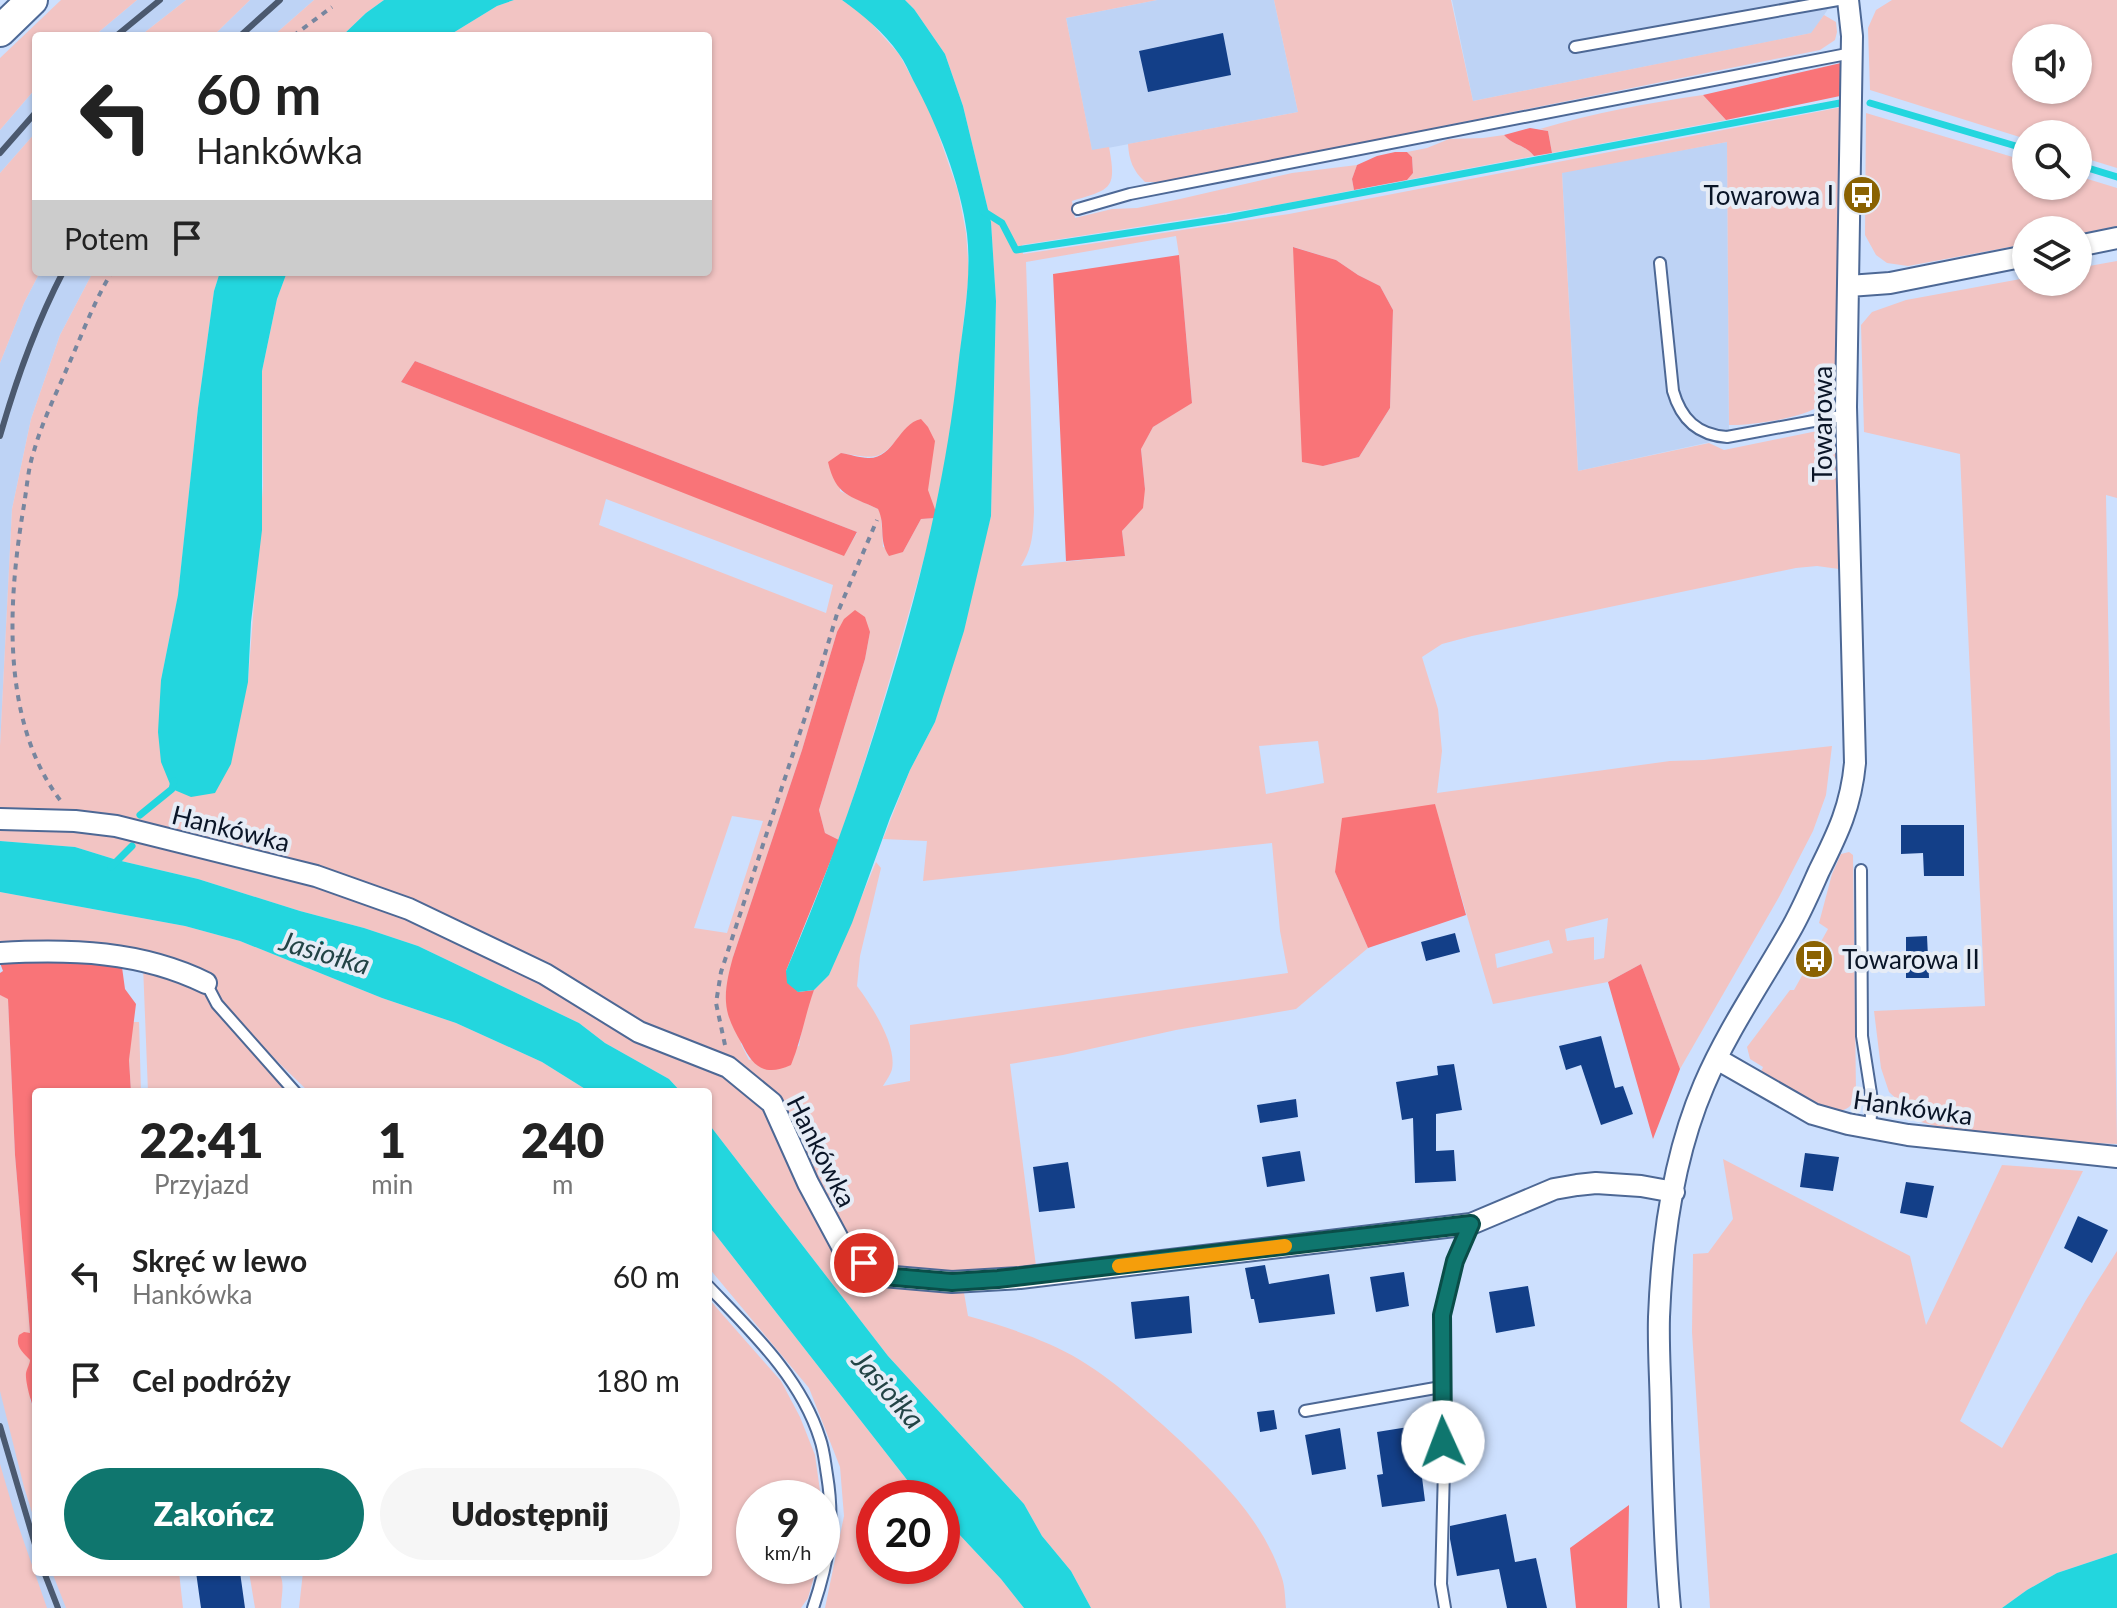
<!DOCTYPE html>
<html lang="pl">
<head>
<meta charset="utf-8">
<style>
	:root { --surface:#fff; --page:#f6f6f6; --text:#222; --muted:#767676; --accent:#0f766e }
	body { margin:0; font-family:Lato,sans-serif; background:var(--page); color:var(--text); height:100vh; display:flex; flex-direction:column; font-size:30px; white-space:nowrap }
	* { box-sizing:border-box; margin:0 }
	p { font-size:26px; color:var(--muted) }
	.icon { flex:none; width:44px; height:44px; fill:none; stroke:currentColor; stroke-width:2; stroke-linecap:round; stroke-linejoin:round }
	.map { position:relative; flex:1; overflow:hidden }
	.sheet { position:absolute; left:32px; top:1088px; width:680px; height:488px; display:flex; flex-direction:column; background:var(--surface); border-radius:8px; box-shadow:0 2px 6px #0004 }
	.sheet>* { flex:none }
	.hud { position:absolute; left:32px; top:32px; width:680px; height:244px; border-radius:8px; box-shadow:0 2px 6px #0004; background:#fff; color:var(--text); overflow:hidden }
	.fabs { position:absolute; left:2012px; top:24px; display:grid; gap:16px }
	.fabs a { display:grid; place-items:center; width:80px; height:80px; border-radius:50%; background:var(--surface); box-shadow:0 2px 6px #0004; font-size:40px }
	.speed { position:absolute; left:736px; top:1480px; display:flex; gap:16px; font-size:40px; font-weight:700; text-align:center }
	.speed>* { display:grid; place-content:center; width:104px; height:104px; border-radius:50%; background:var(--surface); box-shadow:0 2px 6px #0004; line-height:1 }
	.speed small { font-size:20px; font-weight:400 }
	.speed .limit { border:12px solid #d22; background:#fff; color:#111 }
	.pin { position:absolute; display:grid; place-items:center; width:68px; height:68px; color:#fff; margin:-34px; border:4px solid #fff; border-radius:50%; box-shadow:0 2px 8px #0007 }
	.me { position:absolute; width:88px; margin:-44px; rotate:358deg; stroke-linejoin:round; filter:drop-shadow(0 0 6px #0008) }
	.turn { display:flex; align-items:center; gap:28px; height:168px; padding:0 32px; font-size:36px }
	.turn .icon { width:104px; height:104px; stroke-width:2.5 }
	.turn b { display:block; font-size:56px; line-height:68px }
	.then { display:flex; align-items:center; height:76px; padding:0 32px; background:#0003; gap:16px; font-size:30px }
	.eta { display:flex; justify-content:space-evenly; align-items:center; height:136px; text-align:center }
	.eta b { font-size:48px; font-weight:800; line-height:56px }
	.cta { display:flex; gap:16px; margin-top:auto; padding:16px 32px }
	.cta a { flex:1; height:92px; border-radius:48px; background:var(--accent); color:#fff; font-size:32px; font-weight:800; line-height:92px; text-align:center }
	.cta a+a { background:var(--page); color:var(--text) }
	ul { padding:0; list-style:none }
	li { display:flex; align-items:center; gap:24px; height:104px; padding:0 32px }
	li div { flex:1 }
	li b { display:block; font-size:30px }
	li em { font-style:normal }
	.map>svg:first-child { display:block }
	.built { fill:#bed3f5 }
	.green { fill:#f2c4c3; fill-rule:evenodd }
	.forest { fill:#f97478 }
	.water { fill:#23d6de }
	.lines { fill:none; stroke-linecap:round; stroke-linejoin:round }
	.stream { stroke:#23d6de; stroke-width:7 }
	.building { fill:#133f88 }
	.lane-casing { stroke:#4d6895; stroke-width:14 }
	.street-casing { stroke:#4d6895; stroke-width:24 }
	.primary-casing { stroke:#4d6895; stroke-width:34 }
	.path { stroke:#77869f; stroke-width:4; stroke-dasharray:6 6; stroke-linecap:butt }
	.lane { stroke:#fff; stroke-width:10 }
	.street { stroke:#fff; stroke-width:20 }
	.primary { stroke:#fff; stroke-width:30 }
	.rail { stroke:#4b596f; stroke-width:6 }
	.route-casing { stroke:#0a4d48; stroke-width:20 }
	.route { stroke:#0f766e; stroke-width:14 }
	.slow { stroke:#f59e0b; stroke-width:14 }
	.labels { text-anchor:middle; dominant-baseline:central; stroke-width:8; stroke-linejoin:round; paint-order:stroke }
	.poi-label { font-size:26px; fill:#0a1527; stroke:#e6ecf6; text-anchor:end }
	.street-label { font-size:26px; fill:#0a1527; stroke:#e6ecf6 }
	.water-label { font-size:28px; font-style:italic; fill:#234446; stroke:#e6ecf6 }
</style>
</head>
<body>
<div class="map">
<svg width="2117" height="1608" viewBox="0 0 2117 1608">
	<rect width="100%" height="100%" fill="#cde0fe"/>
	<path class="built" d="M137,0H186L140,36H94Z
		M250,0H314L273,36H213Z
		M1157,0H1274L1298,112L1092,151L1066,18Z
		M1452,0H1834L1812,33L1473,101Z
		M36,88V132L0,173V130Z
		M1727,142L1729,438L1578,471L1562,172Z
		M40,272H93L60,335L31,419L12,509L0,746V363L24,303Z
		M0,1357L36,1501V1572H63L77,1608H41L0,1494Z"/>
	<path class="green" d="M61,0H137L94,36H36V88L0,130V58Z
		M186,0H250L213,36H140Z
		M314,0H384L366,13L342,36H273Z
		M514,0H842L865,16L899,54L931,113L958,191L966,233L969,272L953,418L936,512L902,434C878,463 875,458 841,453L840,491L878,509L881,514L883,547L903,552L921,519L935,518C906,626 875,734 839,840L825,833L819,810L865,659L870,632H837L802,750L733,957L741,1044L749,1060L799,1046L804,1016L814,990L829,975L876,862L881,868L860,956L857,986C871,1005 897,1044 892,1069C891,1074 886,1081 883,1086L910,1081V1025L1288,973L1280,931L1272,843L923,881L927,841L883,839L910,770L935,722L991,516L994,393L996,301L991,222L963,106L945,54L914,9L905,0H1157L1066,18L1092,150L1109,147C1117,190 1111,189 1072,201L1075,218L1112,209L1137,208L1180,199L1292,173L1357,165L1352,179L1354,190L1272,206L1022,245L1023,254L1289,214L1842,107L1836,386C1831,393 1826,401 1819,406C1804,418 1748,426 1729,425L1727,142L1562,173L1578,471L1709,443L1724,450L1822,430L1836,441L1839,569L1817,566L1796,568L1472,636L1442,644L1422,657L1438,709L1442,751L1437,793L1670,761L1704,760L1832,746L1826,795L1813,831L1779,897L1680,1069L1641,964L1608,982L1493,1004L1434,804L1335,872L1368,948L1296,1009L1176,1030L1063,1055L1010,1064L1036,1266L991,1272L886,1270L845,1238L769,1089L641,1025L321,873L0,814V746L12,509L31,419L60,335L93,272H220L214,291L198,408L178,596L161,680L248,682L263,486L262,371L277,299L287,272H708V36H448L497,6ZM1176,236L1179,255L1192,402L1153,427L1141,448L1145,489L1130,522L1122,531L1125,556L1021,566C1033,548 1033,532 1034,511L1026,262ZM1294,247L1336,260L1358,275L1380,286L1393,310L1390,408L1359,457L1323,466ZM415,361L857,532V533L844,555L401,382ZM606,499L833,585L826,613L599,525ZM1318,741L1324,783L1266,794L1259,746ZM732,816L763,821L727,933L694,928ZM1608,918L1604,958L1594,960V937L1567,941L1565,929ZM1549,940L1553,953L1497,968L1495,954Z
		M1274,0H1451L1473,101L1811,33L1824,15L1836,22L1837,32L1835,40L1820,50L1166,182H1145C1133,171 1129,160 1128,144L1298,112Z
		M1892,0H2117V168L2078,156V134H2026V139L1870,90L1868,28L1876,10ZM2026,38H2078V90H2026Z
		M1703,95L1726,120L1552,153L1548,131L1540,129C1594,113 1648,103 1703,95Z
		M1866,113L2026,161V186H2078V176L2117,188V226L2078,234V230H2026V244L1908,266L1887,263L1876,255L1865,235Z
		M36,132V272H40L24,303L0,363V173Z
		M1504,135C1515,147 1523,143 1534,156L1407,180L1413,173L1412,157L1407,152L1427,148L1449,139L1483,138Z
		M2117,261V498L2106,495L2117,1144L2031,1141L1985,1132L1946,1129L1921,1122L1889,1092L1881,1068L1874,1011L1985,1006L1960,454L1864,432L1861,325L1872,312L1906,300L2026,278V282H2078V268Z
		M0,824L75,829L123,835L285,873L410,914L721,1070L769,1109L844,1256L963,1287L968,1316C995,1323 1024,1333 1049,1344C1093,1363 1128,1394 1163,1425C1210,1468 1262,1515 1282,1578C1285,1587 1285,1598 1286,1608H1091L1071,1571L1042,1536L1024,1504L888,1356L708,1123V1092H681L669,1079L605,1043L579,1023L418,946L364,928L300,911L198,879L117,860L75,847L0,841Z
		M1849,852L1853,855L1856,1093C1853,1107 1846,1112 1832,1111L1760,1074L1763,1067L1750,1059L1747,1047L1790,990H1794L1828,929L1819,923L1832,874L1841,854Z
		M0,892L185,926L240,941L382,998L456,1023L542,1062L590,1092H309C270,1055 237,1022 206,978L0,950Z
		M143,965L199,985L293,1092H148Z
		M0,995L8,998L15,1155L30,1333V1365L26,1376L30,1391V1400L36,1414V1525L24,1487L0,1391Z
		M132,1022H139L141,1092H131L129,1060Z
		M1723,1159L1910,1256L1926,1325L2002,1165L2083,1171L1960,1421L2002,1448L2086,1300L2117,1251V1553L2057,1573L2027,1590L2002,1608H1710L1692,1332L1693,1254L1708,1253L1733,1219Z
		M708,1225L915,1490L924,1498H874V1566H942V1516L1001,1579L1024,1608H825L844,1516L840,1467L809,1388L708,1267Z
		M708,1298L781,1381L800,1417L815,1455L821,1498H754V1566H817L808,1598L801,1608H299L303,1572H708Z
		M0,1464L17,1522L47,1608H0Z
		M52,1572H179L183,1608H66Z
		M249,1572H278C286,1581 281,1596 281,1608H255Z"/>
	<path class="forest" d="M1841,63L1840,96L1726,120L1703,95Z
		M1530,128L1548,131L1552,153L1534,156C1523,143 1515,147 1504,135Z
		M1395,152H1407L1412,157L1413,173L1407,180L1354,190L1352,179L1357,165L1377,156Z
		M1293,247L1336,260L1358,275L1380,286L1393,310L1390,408L1359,457L1323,466L1302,462Z
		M1179,255L1192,403L1153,427L1141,449L1145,489L1143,508L1122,531L1125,556L1066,561L1053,274Z
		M415,361L857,532L844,556L401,382Z
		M921,419L928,427L935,441L928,490L936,512L935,518L921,519L903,552L889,556C878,540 886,525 878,509C849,495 836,496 828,462L841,453C849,454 860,458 868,458C894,459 898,424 921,419Z
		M855,610L865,617L870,632L865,659L819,810L825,833L839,840L786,971L798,992L814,990C805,1015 801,1041 791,1065C765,1077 753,1067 742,1044C734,1030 727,1018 726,1002C725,987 729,972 733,957L802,750L837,632L844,619Z
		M1435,804L1466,915L1368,948L1335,872L1342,818Z
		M74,955L121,960L125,989L136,1004L129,1060L131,1092H36V1414C32,1406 25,1382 26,1373C27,1368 30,1364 30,1360C22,1352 15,1346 19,1335L24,1332L30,1333L15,1155L8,999L0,995V973L3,971L0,963Z
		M1641,964L1680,1069L1653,1139L1608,982Z
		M1629,1505L1627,1608H1576L1570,1548Z"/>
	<path class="water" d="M384,0H514L497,6L448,36H342L366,13Z
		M842,0H905L914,9L945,54L963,106L991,222L996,301L991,516L964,631L935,722L910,770L890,818L852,923L829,975L814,990L798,992L787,983L786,971C826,879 858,788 887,692C920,585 946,478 958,367C963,323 972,278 967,234C961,184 937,124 913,80C909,72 905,62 899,54C884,32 863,15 842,0Z
		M220,272H287L277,299L262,371V530L251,622L248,682L231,764L215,793L191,797L172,789L161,762L158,732L161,680L178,595L198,408L214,291Z
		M0,841L75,847L117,860L198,879L300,911L364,928L418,946L579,1023L605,1043L669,1079L681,1092H590L542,1062L456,1023L382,998L240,941L185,926L0,892Z
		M708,1123L888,1356L1024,1504L1042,1536L1071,1571L1091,1608H1024L1001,1579L942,1516V1498H924L915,1490L708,1225Z
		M2117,1553V1608H2002L2027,1590L2057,1573Z"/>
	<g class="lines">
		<path class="stream" d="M1870,103L2026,149
			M2078,165L2117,177
			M983,211L1002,223L1016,250L1227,218L1840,103
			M140,815L172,789L174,781
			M111,867L132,846"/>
	</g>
	<path class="building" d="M1223,33L1231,75L1148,92L1139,51Z
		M1901,825H1964V876H1924L1923,853L1901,854Z
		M1455,933L1460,952L1426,961L1421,942Z
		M1927,936L1929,978H1906V937Z
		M1601,1036L1615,1088L1623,1086L1633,1114L1601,1125L1581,1065L1566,1070L1559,1046Z
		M1454,1064L1462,1110L1436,1114V1151L1454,1150L1456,1181L1415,1183L1413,1118L1402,1120L1396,1082L1438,1075L1437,1066Z
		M1296,1099L1298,1117L1260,1123L1257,1105Z
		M1300,1151L1305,1181L1267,1187L1262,1157Z
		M1805,1153L1839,1157L1833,1191L1800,1187Z
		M1068,1162L1075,1208L1039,1212L1033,1167Z
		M1906,1182L1934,1186L1927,1218L1900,1213Z
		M2078,1216L2108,1230L2092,1263L2064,1248Z
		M1265,1265L1269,1284L1329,1274L1335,1314L1259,1323L1254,1299H1251L1245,1268Z
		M1404,1272L1409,1306L1376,1312L1370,1277Z
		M1528,1286L1535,1326L1496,1333L1489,1292Z
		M1189,1296L1192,1333L1135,1339L1131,1302Z
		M1274,1410L1277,1429L1260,1432L1257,1412Z
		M1427,1424L1430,1444L1418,1446L1425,1501L1382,1507L1377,1475L1383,1474L1377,1432Z
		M1340,1428L1346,1469L1312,1475L1305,1435Z
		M1506,1514L1515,1562L1536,1558L1547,1608H1507L1499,1569L1457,1576L1450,1539V1526Z
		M196,1572H240L245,1608H201Z"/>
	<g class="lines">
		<defs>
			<path id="lane" d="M1575,47L1838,0
				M1078,209L1130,194L1852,53
				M1660,263L1673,391C1681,419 1697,435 1727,437L1846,415
				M1861,870L1862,1036L1872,1100L1870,1129
				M206,983L217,1004L295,1092
				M708,1286C751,1331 801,1378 820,1439C824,1450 825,1463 827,1475C835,1524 829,1561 813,1608
				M1305,1411L1441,1387
				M1445,1608L1441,1584L1444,1469L1442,1315L1455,1261L1471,1224"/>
			<path id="street" d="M2078,246L2117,238
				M1849,286L1890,283L2026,256
				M0,819L75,821L116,826L316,876L409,909L545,974L639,1032L728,1067L772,1103L808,1183L844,1250L883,1276L952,1282L1020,1278L1471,1224L1554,1189L1577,1185L1596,1183L1641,1186L1674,1192
				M0,953C71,949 141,951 206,983
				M1717,1059L1813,1114L1848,1124L1908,1135L2117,1157
				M1670,1608C1664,1545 1663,1483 1661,1420C1661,1386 1658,1351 1659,1317C1662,1239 1673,1157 1704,1085C1727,1031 1761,982 1790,931C1801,912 1810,891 1819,871C1838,833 1851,806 1855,763L1846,407L1852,36L1848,0"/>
			<path id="primary" d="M0,31L32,0"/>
		</defs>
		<use href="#lane" class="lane-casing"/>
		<use href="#street" class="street-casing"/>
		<use href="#primary" class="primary-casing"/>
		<path class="path" d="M293,36L332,7
			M60,800C0,720 8,599 24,505C27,487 28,468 34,451C42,422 56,394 68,366C82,335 94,301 112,272
			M725,1045L716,1003L721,972L815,687L837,614L877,520"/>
		<use href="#lane" class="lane"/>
		<use href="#street" class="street"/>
		<use href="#primary" class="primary"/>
		<path class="rail" d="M116,36L160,0
			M240,36L280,0
			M0,153L36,112
			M0,436C16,380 36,324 63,272
			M0,1426L36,1548
			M44,1572L58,1608"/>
	</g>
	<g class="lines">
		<defs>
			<path id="route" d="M864,1263L883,1276L952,1282L998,1279L1471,1224L1455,1261L1442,1315L1443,1442"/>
		</defs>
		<use href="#route" class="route-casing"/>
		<use href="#route" class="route"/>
		<path class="slow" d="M1119,1266L1285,1246"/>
	</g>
	<defs>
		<symbol id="bus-disc" viewBox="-11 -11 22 22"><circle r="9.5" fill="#8a6202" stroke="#e6ecf6"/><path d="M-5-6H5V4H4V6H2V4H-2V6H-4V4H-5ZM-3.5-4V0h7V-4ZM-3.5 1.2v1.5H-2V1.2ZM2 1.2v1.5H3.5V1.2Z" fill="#fff"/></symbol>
	</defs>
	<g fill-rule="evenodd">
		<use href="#bus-disc" x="1840" y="173" width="44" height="44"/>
		<use href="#bus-disc" x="1792" y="937" width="44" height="44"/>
	</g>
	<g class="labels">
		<g class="poi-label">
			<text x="1834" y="195">Towarowa I</text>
			<text x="1842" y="959" text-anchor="start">Towarowa II</text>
		</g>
		<g class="street-label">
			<text transform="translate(1822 424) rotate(-90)">Towarowa</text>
			<text transform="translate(231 828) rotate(14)">Hankówka</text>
			<text transform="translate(1913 1107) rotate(8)">Hankówka</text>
			<text transform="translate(822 1151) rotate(63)">Hankówka</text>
		</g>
		<g class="water-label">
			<text transform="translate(325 952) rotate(16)">Jasiołka</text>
			<text transform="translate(889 1389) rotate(49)">Jasiołka</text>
		</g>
	</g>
</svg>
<div class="fabs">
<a><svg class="icon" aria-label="sound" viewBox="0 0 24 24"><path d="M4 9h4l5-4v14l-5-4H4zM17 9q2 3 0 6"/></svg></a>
<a><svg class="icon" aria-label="search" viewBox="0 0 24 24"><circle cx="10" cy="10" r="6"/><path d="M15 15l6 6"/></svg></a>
<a><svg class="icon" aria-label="layers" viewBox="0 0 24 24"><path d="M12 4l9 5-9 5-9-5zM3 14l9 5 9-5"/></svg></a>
</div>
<div class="speed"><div>9<small>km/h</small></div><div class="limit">20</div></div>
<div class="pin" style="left:864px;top:1263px;background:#d93025"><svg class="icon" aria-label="arrive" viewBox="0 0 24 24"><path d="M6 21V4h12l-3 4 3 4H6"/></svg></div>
<svg class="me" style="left:1443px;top:1442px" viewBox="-20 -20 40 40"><circle r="19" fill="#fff"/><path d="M0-13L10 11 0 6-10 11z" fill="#0f766e"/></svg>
<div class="hud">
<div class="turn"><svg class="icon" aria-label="left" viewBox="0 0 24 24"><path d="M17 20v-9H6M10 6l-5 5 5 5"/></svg><div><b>60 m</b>Hankówka</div></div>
<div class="then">Potem<svg class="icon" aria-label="arrive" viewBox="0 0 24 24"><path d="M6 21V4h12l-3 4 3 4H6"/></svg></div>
</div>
<section class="sheet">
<div class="eta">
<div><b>22:41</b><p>Przyjazd</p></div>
<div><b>1</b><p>min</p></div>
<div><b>240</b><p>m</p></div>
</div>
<ul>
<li><svg class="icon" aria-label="left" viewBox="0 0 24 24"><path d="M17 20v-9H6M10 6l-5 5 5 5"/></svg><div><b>Skręć w lewo</b><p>Hankówka</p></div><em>60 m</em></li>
<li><svg class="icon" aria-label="arrive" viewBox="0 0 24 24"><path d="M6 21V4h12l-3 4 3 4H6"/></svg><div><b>Cel podróży</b></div><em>180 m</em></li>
</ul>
<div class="cta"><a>Zakończ</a><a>Udostępnij</a></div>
</section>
</div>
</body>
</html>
